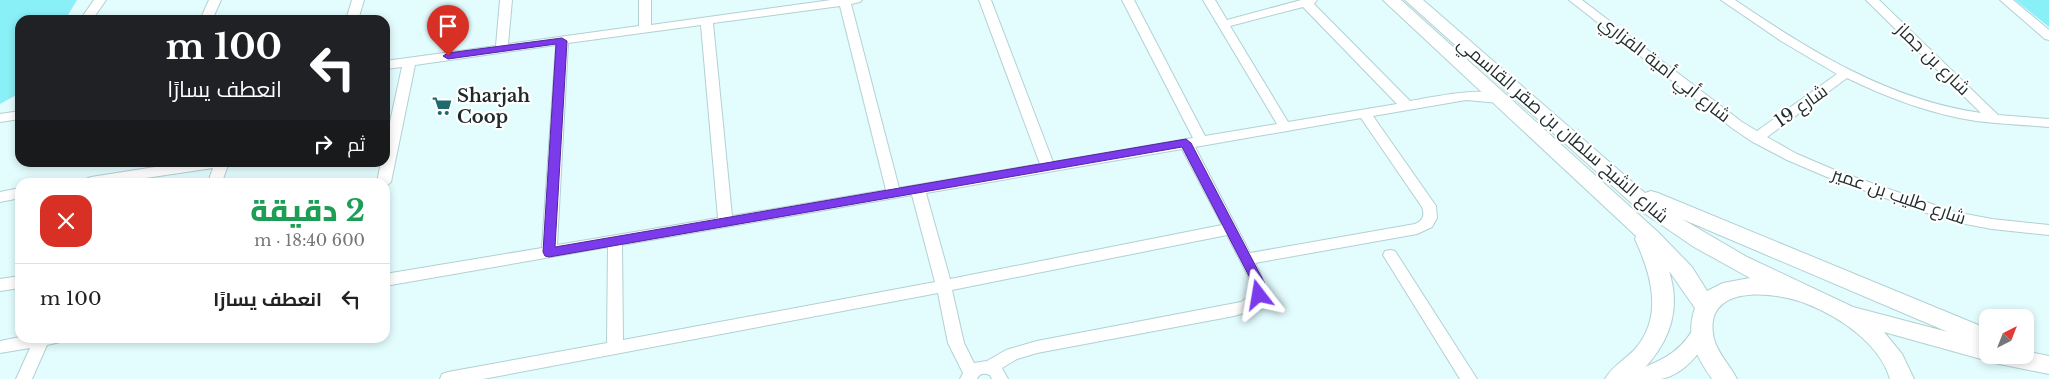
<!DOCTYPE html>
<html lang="ar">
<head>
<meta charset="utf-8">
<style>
	:root { --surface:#fff; --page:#f2f2f2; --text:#222; --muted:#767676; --line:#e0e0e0 }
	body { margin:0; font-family:"Libre Baskerville",Cairo,serif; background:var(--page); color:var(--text); direction:rtl; height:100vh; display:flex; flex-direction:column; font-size:19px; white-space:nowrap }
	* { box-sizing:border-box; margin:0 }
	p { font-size:16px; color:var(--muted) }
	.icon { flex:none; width:28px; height:28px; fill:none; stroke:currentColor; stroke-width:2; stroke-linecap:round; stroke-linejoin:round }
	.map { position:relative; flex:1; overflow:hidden; direction:ltr }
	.details { position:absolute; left:15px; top:178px; width:375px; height:165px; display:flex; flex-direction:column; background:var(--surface); border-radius:15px; box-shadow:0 2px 8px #0003; direction:rtl }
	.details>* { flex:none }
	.banner { position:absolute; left:15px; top:15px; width:375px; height:152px; border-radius:15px; box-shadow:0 2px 8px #0003; direction:rtl; background:#202124; color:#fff; overflow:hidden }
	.needle { width:32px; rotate:42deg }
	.buttons { position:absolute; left:1979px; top:309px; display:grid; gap:10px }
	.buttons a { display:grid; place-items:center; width:55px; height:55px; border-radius:10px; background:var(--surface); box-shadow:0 2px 8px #0003; font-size:25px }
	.pin { position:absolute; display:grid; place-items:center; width:42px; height:42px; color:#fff; margin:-51px -21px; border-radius:50% 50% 50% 0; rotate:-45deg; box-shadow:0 0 5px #0007 }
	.pin .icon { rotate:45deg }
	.me { position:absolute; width:55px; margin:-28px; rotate:346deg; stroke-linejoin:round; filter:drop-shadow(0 0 4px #0008) }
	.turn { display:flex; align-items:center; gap:18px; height:105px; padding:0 25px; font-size:22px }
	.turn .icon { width:65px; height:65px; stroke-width:2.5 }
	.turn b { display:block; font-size:35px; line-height:42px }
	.then { display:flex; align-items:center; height:48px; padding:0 25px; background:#0003; gap:10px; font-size:19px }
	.round { display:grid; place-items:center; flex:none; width:52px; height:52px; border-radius:15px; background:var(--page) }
	.overview { display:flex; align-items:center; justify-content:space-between; height:85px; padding:0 25px }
	h1 { font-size:30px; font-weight:800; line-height:38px; color:#1e9e55 }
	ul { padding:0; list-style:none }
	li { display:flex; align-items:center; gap:15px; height:70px; padding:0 25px; border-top:1px solid var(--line) }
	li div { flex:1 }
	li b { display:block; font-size:19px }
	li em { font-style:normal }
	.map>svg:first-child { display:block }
	.green { fill:#8af0f7 }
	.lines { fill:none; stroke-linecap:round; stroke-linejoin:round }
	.minor-casing { stroke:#b2d0d3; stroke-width:2 }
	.tertiary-casing { stroke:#b2d0d3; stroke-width:2 }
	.secondary-casing { stroke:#b2d0d3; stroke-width:2 }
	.minor { fill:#fff; fill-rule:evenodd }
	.tertiary { fill:#fff; fill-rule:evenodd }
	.secondary { fill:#fff; fill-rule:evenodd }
	.route { fill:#7c3aed; stroke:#51269a }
	.labels { text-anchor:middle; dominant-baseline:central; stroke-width:4.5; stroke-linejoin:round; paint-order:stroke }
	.street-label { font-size:18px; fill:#1f2b2b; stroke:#fff }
	.poi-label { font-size:18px; font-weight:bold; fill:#1f2b2b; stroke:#fff; text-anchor:start }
</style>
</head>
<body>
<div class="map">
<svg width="2049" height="379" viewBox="0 0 2049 379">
	<rect width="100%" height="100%" fill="#e3fcfe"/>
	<path class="green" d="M0,0H77L65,20H20V93L0,104Z
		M2015,0H2049V27Z"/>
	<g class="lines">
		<defs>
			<path id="minor" d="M94,0H106L92,20H80Z
				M209,0H221L212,20H200Z
				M352,0H364L358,20H346Z
				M500,0H512L508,44L639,26V0H651V25L831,0H862L860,2L851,4L899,188L1040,164L979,0H991L1053,162L1193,138L1122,0H1134L1205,136L1277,124L1203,0H1215L1227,20L1301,0H1317L1314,4L1410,101C1428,98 1494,83 1506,99L1500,103L1466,100L1373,116L1436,206L1437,218L1432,227L1417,234L1255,263C1272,293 1270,307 1234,316L1037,353L1017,359L1002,368L1008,379H992L990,375C983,373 980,373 977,379H960L963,373L948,343L938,293L483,379H440L442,374L448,372L607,343L608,247L385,286V274L542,248L556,45L415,65L391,182L385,187V182H377L381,162H385V145L402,67L385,69V61L496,46ZM840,6L886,190L732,216L713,23ZM1303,7L1397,104L1288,122L1230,26ZM701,25L718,218L557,245L568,43ZM1361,118L1422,207C1425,216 1423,220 1415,224L1250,253L1195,147ZM1182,149L1222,225L950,279L926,193ZM912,195L935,282L623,340L622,245ZM1227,235L1249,278L1251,285V295L1241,302L1037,341L1006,350L987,361L974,363L964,343L952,290Z
				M1569,0H1582L1742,122L1757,131L1837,74L1781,41L1721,0H1735C1810,51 1889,100 1981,113L1866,0H1879L1998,115L2049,119V127C2025,125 2000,124 1976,121C1931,114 1888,98 1847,78L1767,137L1797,154L1837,171L1955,212L1992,219L2049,225V235L1992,229L1949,221L1827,177L1787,160L1751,141L1732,128Z
				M2000,0H2013L2049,30V40L2045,39Z
				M20,111V119L0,122V114Z
				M187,162H229L222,182H208L213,168L119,182H84L86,179L91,177Z
				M20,188V198L0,202V192Z
				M1390,250L1395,251L1477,379H1460L1383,255L1385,251Z
				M20,276V288L0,291V279Z
				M20,337L63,338L60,342L47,345L32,379H16L30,348L0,353V341Z"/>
			<path id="tertiary" d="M1700,327L1707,329L1710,335C1700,354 1683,375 1661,379C1650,379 1636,379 1625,379L1628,373C1654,364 1679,355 1693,329Z"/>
			<path id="secondary" d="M1383,0H1401L1658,232L1692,267L1707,291L1723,283L1750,278L1694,247L1638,209L1405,0H1423L1645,193L1651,191L1658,193L1988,329V355H2025V351L2049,356V374L1999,364L1884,332L1902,354L1914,379H1890C1880,344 1840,317 1807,304C1775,291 1701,283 1714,339C1718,354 1730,365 1737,379H1712C1696,356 1685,336 1695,308L1669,271C1683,314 1666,350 1633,379H1605C1612,366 1626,359 1635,349C1664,316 1651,274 1635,239L1636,236ZM1682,219L1948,332L1853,307L1747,257Z"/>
		</defs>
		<use href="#minor" class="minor-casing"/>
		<use href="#tertiary" class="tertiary-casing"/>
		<use href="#secondary" class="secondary-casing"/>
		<use href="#minor" class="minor"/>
		<use href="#tertiary" class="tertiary"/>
		<use href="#secondary" class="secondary"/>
	</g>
	<path class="route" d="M562,38L567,41L555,247L1186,139L1191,143L1262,278C1266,285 1268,291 1264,299H1255C1252,294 1254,286 1250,278L1182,147L549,257L545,256L543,252L556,44L448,59L443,56L448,53Z"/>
	<defs>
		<symbol id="supermarket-bare" viewBox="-9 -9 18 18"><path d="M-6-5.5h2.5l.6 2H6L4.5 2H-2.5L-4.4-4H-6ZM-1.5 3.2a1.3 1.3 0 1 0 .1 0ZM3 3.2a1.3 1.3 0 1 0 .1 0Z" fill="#1e6a70" stroke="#fff" stroke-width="2.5" paint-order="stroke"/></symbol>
	</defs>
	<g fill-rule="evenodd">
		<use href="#supermarket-bare" x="428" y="92" width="28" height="28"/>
	</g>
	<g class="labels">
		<g class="street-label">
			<text transform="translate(1933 59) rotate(44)">شارع بن جماز</text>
			<text transform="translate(1665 69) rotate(38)">شارع أبي أمية الفزاري</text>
			<text transform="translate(1801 106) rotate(-35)">شارع 19</text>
			<text transform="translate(1563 130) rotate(41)">شارع الشيخ سلطان بن صقر القاسمي</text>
			<text transform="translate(1899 196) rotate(19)">شارع طليب بن عمير</text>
		</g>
		<g class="poi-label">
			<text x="457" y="96">Sharjah<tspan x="457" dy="21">Coop</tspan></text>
		</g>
	</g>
</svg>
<div class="buttons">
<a><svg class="needle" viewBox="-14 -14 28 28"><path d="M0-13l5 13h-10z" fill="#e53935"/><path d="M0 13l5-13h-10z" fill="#767676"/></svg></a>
</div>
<div class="pin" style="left:448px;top:56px;background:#d93025"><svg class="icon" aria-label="arrive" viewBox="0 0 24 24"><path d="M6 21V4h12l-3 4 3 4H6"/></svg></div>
<svg class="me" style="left:1259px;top:295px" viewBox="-20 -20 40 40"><path d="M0-17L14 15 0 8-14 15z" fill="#7c3aed" stroke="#fff" stroke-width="4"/></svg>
<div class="banner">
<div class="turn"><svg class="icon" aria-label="left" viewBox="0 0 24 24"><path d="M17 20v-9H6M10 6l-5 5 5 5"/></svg><div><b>100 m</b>انعطف يسارًا</div></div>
<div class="then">ثم<svg class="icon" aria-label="right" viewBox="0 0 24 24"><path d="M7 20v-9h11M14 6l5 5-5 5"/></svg></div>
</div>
<section class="details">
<div class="overview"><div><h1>2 دقيقة</h1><p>600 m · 18:40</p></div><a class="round" style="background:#d93025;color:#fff"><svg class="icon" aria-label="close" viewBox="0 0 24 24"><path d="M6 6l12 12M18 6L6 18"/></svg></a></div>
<ul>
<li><svg class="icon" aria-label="left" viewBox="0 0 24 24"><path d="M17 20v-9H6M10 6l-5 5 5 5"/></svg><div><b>انعطف يسارًا</b></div><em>100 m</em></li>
</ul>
</section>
</div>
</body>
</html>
